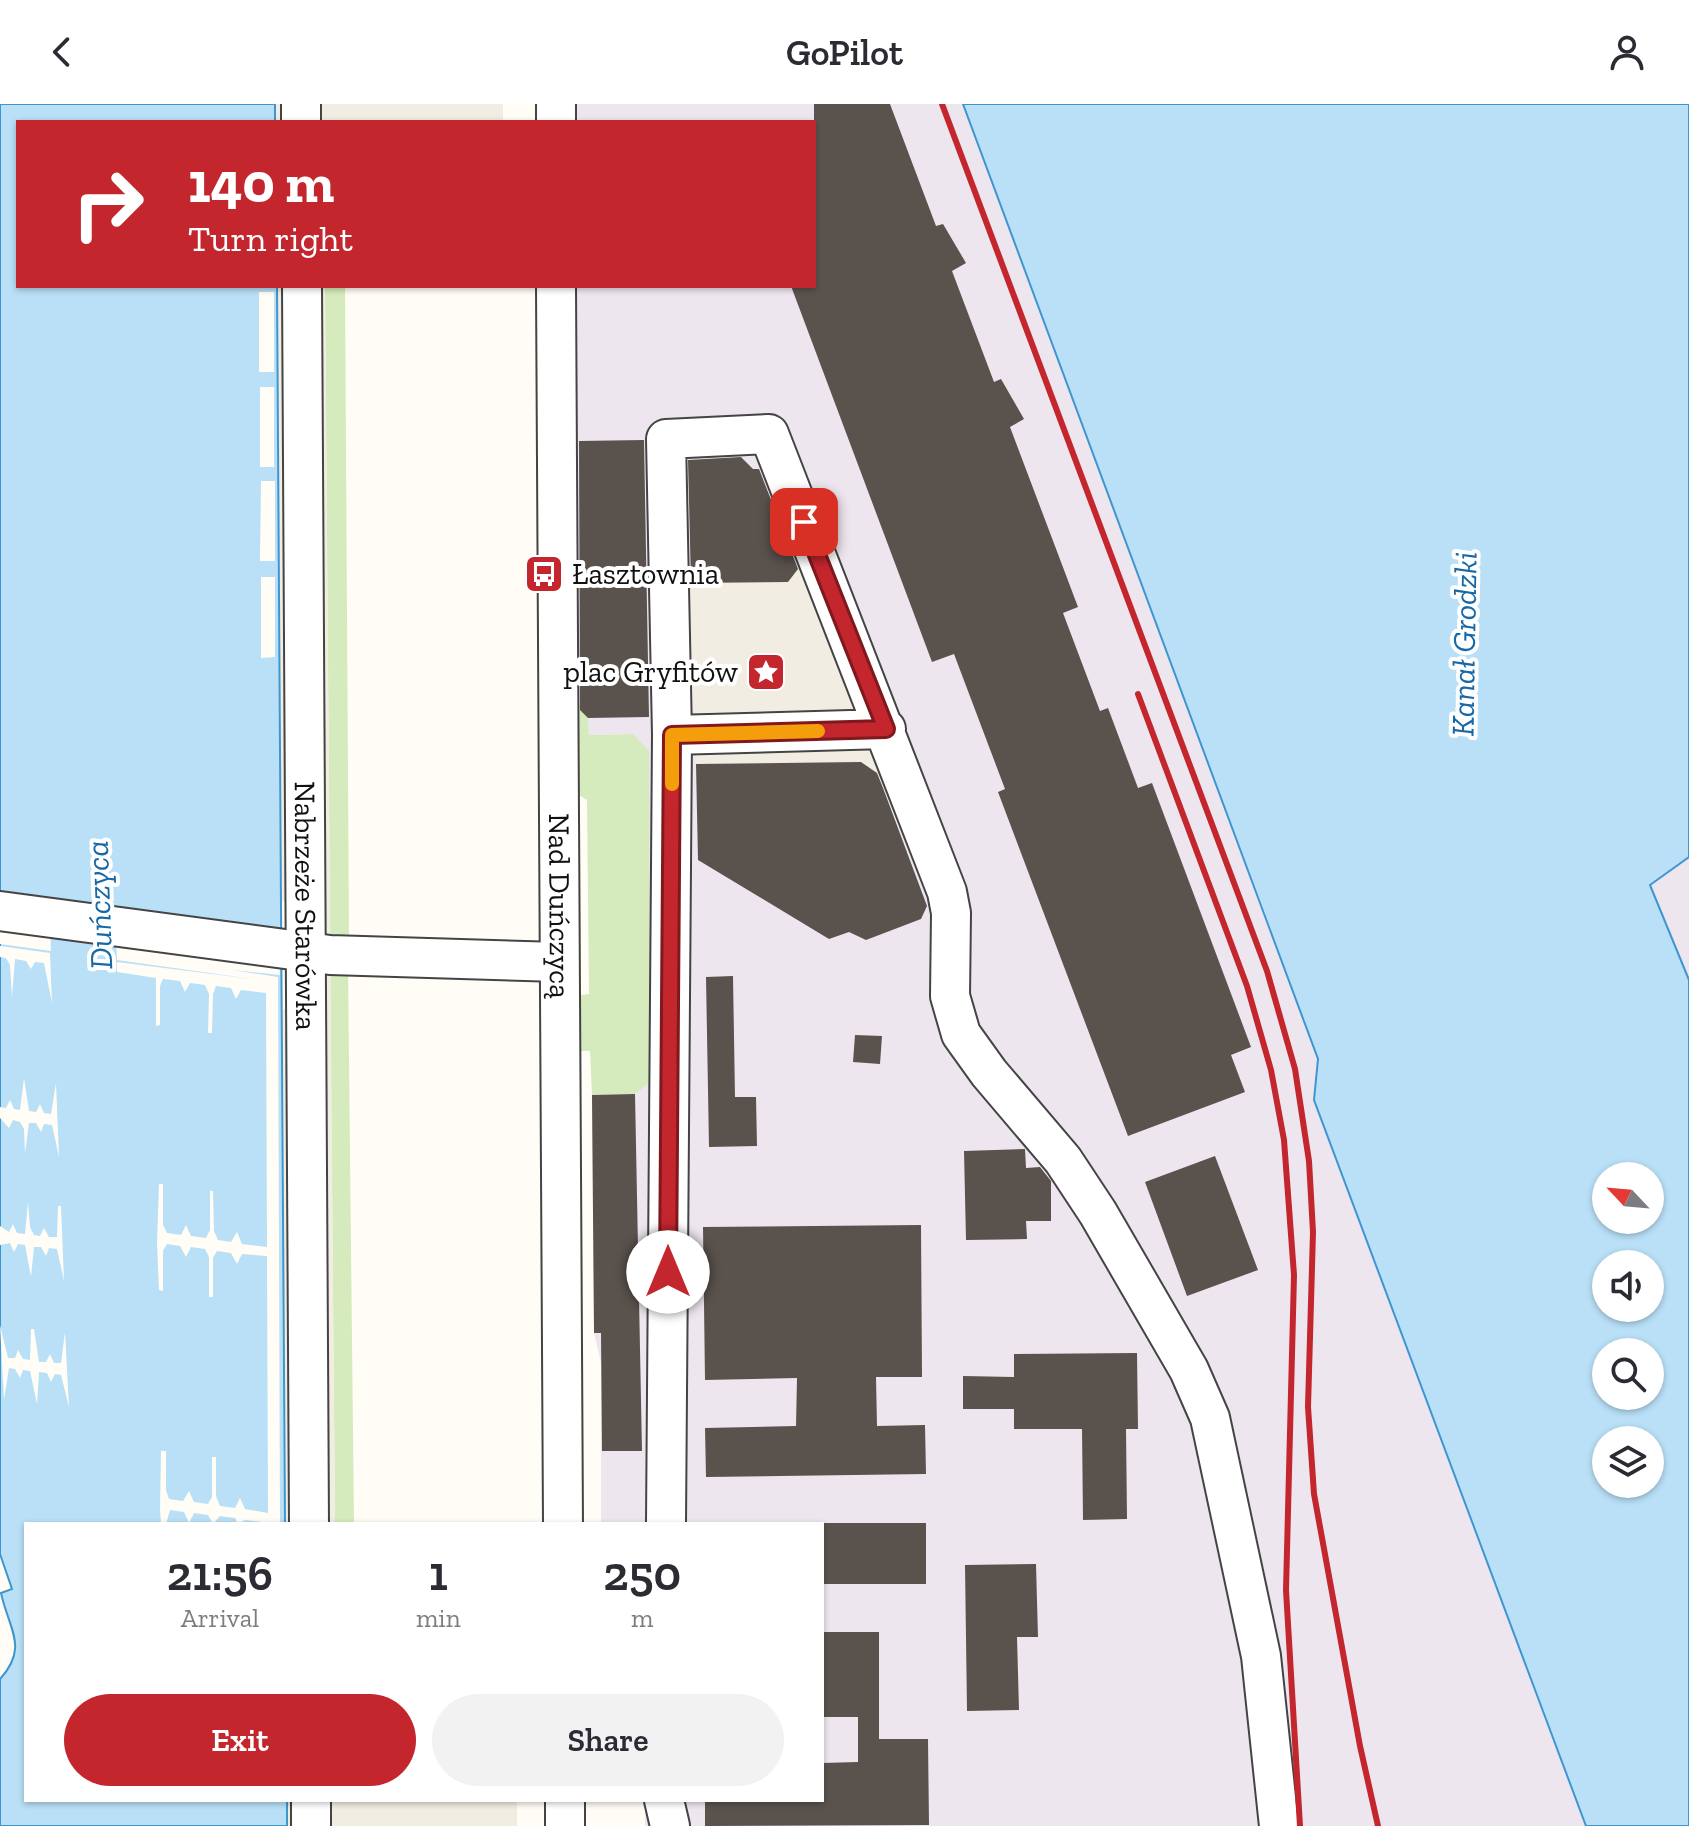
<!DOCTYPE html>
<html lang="en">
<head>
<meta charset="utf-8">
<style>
	:root { --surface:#fff; --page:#f2f2f3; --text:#2b2b33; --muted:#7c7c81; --accent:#c4262e }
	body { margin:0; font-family:"Zilla Slab",serif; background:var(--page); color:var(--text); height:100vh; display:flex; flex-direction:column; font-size:30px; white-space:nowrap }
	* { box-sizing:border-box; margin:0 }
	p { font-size:26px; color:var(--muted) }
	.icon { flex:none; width:44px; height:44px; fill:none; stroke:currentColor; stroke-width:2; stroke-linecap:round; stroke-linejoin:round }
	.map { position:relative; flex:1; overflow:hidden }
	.side { position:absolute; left:24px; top:1418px; width:800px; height:280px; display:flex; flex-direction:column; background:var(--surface); border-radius:0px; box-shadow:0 2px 6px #0004 }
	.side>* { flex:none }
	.hud { position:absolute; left:16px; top:16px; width:800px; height:168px; border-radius:0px; box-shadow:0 2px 6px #0004; background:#c4262e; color:#fff; overflow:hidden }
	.needle { width:52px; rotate:296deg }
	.fabs { position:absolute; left:1592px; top:1058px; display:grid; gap:16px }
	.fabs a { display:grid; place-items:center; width:72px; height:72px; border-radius:50%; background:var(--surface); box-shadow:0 2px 6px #0004; font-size:40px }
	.pin { position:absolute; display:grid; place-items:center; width:68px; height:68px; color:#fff; margin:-34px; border-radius:16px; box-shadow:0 4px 12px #0006 }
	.me { position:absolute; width:88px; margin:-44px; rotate:0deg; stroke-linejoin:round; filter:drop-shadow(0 0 6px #0008) }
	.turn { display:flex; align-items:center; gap:28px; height:168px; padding:0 40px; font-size:36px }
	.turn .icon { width:104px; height:104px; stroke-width:2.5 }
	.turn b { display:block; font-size:56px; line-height:68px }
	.eta { display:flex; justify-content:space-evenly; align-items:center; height:136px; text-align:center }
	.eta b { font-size:48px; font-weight:600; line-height:56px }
	.primary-button { display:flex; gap:16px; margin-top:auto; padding:16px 40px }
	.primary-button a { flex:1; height:92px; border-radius:48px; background:var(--accent); color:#fff; font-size:32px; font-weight:600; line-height:92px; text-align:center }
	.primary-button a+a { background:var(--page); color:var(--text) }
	header { display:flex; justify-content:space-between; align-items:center; height:104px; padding:0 40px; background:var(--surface); font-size:36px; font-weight:600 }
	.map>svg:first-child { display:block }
	.industrial { fill:#eee6ef }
	.green { fill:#d5ebbd }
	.plaza { fill:#f1ede2 }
	.water { fill:#b9e0f7; stroke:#3f96cf; stroke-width:2; fill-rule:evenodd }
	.pier { fill:#fffdf5 }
	.building { fill:#5a524d }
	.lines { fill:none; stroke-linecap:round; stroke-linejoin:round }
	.minor-casing { stroke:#444; stroke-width:42 }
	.minor { stroke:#fff; stroke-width:38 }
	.rail { stroke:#c4262e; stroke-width:6 }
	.route-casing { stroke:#7f191e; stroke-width:20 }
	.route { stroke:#c4262e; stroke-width:14 }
	.slow { stroke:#f59e0b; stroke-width:14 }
	.labels { text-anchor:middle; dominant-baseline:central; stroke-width:8; stroke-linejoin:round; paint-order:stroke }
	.poi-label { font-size:30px; fill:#111; stroke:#fff; text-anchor:start }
	.street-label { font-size:30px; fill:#111; stroke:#fff }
	.water-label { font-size:32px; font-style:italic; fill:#1768a6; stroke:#fff }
</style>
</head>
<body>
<header><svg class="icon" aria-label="back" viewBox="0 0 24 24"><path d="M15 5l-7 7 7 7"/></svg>GoPilot<svg class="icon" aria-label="person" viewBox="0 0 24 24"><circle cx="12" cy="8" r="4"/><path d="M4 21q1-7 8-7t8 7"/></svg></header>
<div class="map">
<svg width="1689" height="1722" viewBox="0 0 1689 1722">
	<rect width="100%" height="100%" fill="#fffdf5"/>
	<path class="industrial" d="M569,0H963L1318,955L1314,996L1586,1722H645V1696H822V1420H601V1259L594,1229L592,991L635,990L633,630L589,631L588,614L572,601L558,182H814V18H568Z
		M1689,753V876L1650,780Z"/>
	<path class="green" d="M325,182H345L349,835L330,836Z
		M572,601H582L588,614L589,631L633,630L649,647L650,978L635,990L592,991L590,947H575L574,892L589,890L587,696L574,688Z
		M348,863L354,1420H335L330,864Z"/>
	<path class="plaza" d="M275,0H503V18H275Z
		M277,182H325L335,1420H285L283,905H291V798L282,797Z
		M800,461L879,670L859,657L696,660L687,479L788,478Z
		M287,1696H517V1722H287Z"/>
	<path class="water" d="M0,0H275V18H18V182H277L285,1420H26V1696H287V1722H0V1575C29,1543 9,1526 1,1489L12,1485L0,1450Z
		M963,0H1689V753L1650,781L1689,876V1722H1586L1314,996L1318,955ZM1606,1072H1650V1116H1606ZM1606,1160H1650V1204H1606ZM1606,1248H1650V1292H1606ZM1606,1336H1650V1380H1606Z"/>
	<path class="pier" d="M259,188H274V268H259Z
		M260,283H274V363H260Z
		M261,377H275V457H260Z
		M261,473H275V553L261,554Z
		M0,788L42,794L279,855L280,871L232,866L278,873L280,1420L245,1416L238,1420L235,1414L220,1412L213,1420L208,1411L194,1409L189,1419L184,1408L170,1406L166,1420H161L160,1405L161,1347H166V1386L169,1395L183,1397L189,1387L194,1398L208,1400L212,1393V1353H216V1392L220,1402L235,1404L240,1394L245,1405L268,1409L267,1152L242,1150L237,1160L231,1149L217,1147L213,1154V1193H209V1153L205,1145L191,1143L186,1153L180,1142L167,1140L163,1147V1187L159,1186L157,1139L159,1080H163V1121L167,1129L181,1131L186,1121L191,1132L206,1134L210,1126V1087H213L214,1127L218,1136L231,1138L237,1128L242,1140L267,1143L266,889L241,886L236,895L231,884L216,882L213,890L212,929H208L209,890L205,881L190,879L185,888L180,877L163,875L160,882V921L156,922V874L117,868V858L267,877L117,856L116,832L50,824L51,847L0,840Z
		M0,842L50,849L52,899L44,859L35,858L31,865L26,857L15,855L12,893L10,861L6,854L0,853Z
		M24,974L29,1007L36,1008L40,1000L44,1009L51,1010L56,979L59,1053L52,1021L44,1020L41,1028L36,1019H29L25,1049L24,1025L20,1018L13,1016L9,1024L0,1014V1003L6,1004L10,996L14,1005L20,1006Z
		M28,1098L30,1123L34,1131L40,1132L44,1124L49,1133H57L58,1102H61L64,1177L57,1145L49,1144L46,1152L41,1143H34L31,1173L25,1141L18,1140L14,1148L10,1139L0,1141V1122L9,1128L13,1120L17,1129L25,1130Z
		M0,1221L8,1254H15L18,1246L23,1255L30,1256L31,1225H34L39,1258H46L50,1250L54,1259H61L65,1228L69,1303L61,1271L55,1270L51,1278L47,1269L39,1268L37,1300L30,1267L23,1266L20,1274L15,1265L9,1264L4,1296Z"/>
	<path class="building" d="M814,0H890L936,122L943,120L966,159L952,167L994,278L1001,275L1024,315L1010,323L1078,503L1063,509L1100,607L1108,604L1138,684L1152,679L1251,943L1231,951L1245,988L1128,1032L998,688L1005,685L954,550L932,558L791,182H814Z
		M644,336L649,613L588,614L580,606L579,337Z
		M741,353L753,365H759L798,465L788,478L691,479L688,356Z
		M861,658L877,669L883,684L927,802L921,815L866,836L849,828L829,835L698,756L696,660Z
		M733,872L735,993H756L757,1042L709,1043L706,873Z
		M855,931L882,932L880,960L853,958Z
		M635,990L642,1347H602L601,1229H594L592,991Z
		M1025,1045L1026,1064L1040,1063L1051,1077V1117H1026L1027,1135L966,1136L964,1047Z
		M1215,1052L1258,1166L1187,1192L1145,1078Z
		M921,1121L922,1273H876L877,1322L925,1321L926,1370L706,1373L705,1324L796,1322L797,1274L705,1276L703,1123Z
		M1137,1249L1138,1325H1126L1127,1415L1083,1416L1082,1325H1014V1305H963V1272L1014,1273V1250Z
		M822,1419H926V1480H822Z
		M1036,1460L1038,1533H1017L1019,1606L967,1607L965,1461Z
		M822,1528H879V1635H928L929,1721L705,1722V1696H822V1659L858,1658V1613H822Z"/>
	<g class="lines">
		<defs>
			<g id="minor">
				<path d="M301,0V18"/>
				<path d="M556,0V18"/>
				<path id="s1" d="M302,182L309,1420"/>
				<path id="s2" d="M556,182L563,1420"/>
				<path d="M886,625L672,631L666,335L769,330L947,788L951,809L950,892L961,930L989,969L1063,1056L1098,1109L1189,1266L1210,1314L1261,1552L1279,1722"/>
				<path d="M0,807L330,851L559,858"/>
				<path d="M666,1420L672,631"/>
				<path d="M311,1696V1722"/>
				<path d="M565,1696V1722"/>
				<path d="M664,1696L670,1722"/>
			</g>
		</defs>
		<use href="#minor" class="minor-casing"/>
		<use href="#minor" class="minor"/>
		<path class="rail" d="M942,0L1267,867L1295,965L1309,1057L1313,1128L1308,1303L1314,1390L1360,1642L1378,1722
			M1138,590L1247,882L1271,966L1284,1036L1294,1171L1286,1486L1300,1722"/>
	</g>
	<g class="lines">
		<defs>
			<path id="route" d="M668,1168L672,631L886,625L804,418"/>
		</defs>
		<use href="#route" class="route-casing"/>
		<use href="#route" class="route"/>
		<path class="slow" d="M672,680V631L818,627"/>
	</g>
	<defs>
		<symbol id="bus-square" viewBox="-11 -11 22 22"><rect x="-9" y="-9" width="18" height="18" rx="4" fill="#c4262e" stroke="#fff"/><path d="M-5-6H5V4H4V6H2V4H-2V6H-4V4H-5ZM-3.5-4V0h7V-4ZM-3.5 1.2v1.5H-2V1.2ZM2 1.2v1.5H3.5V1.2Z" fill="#fff"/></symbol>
		<symbol id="sight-square" viewBox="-11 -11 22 22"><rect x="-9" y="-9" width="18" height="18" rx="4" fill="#c4262e" stroke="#fff"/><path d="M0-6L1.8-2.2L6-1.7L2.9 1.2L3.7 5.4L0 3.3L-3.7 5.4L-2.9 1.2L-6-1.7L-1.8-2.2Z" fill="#fff"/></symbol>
	</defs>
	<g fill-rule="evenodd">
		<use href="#bus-square" x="522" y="448" width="44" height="44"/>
		<use href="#sight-square" x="744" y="546" width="44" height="44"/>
	</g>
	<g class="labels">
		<g class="poi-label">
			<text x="572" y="470">Łasztownia</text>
			<text x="738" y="568" text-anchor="end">plac Gryfitów</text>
		</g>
		<g class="street-label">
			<text stroke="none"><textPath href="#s1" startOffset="620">Nabrzeże Starówka</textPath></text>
			<text stroke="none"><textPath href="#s2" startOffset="620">Nad Duńczycą</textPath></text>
		</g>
		<g class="water-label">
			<text transform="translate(1464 540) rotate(-89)">Kanał Grodzki</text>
			<text transform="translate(99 801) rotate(-92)">Duńczyca</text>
		</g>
	</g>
</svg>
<div class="fabs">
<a><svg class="needle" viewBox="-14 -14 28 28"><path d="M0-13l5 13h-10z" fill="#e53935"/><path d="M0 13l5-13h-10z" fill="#7c7c81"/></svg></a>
<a><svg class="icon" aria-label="sound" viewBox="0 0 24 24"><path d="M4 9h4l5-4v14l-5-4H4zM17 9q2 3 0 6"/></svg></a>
<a><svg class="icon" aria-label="search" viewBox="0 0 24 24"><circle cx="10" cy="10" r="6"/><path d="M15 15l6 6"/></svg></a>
<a><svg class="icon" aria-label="layers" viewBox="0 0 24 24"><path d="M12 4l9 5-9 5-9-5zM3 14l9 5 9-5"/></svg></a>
</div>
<div class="pin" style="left:804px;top:418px;background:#d93025"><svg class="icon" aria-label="arrive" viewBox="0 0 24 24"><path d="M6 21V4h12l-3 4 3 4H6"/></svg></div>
<svg class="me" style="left:668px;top:1168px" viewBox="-20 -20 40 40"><circle r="19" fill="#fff"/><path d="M0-13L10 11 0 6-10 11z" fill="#c4262e"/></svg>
<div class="hud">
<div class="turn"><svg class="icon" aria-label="right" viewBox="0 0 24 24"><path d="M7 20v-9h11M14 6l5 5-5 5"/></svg><div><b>140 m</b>Turn right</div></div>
</div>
<section class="side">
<div class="eta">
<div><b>21:56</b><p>Arrival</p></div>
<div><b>1</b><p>min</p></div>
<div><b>250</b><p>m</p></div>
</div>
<div class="primary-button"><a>Exit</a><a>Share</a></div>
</section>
</div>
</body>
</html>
